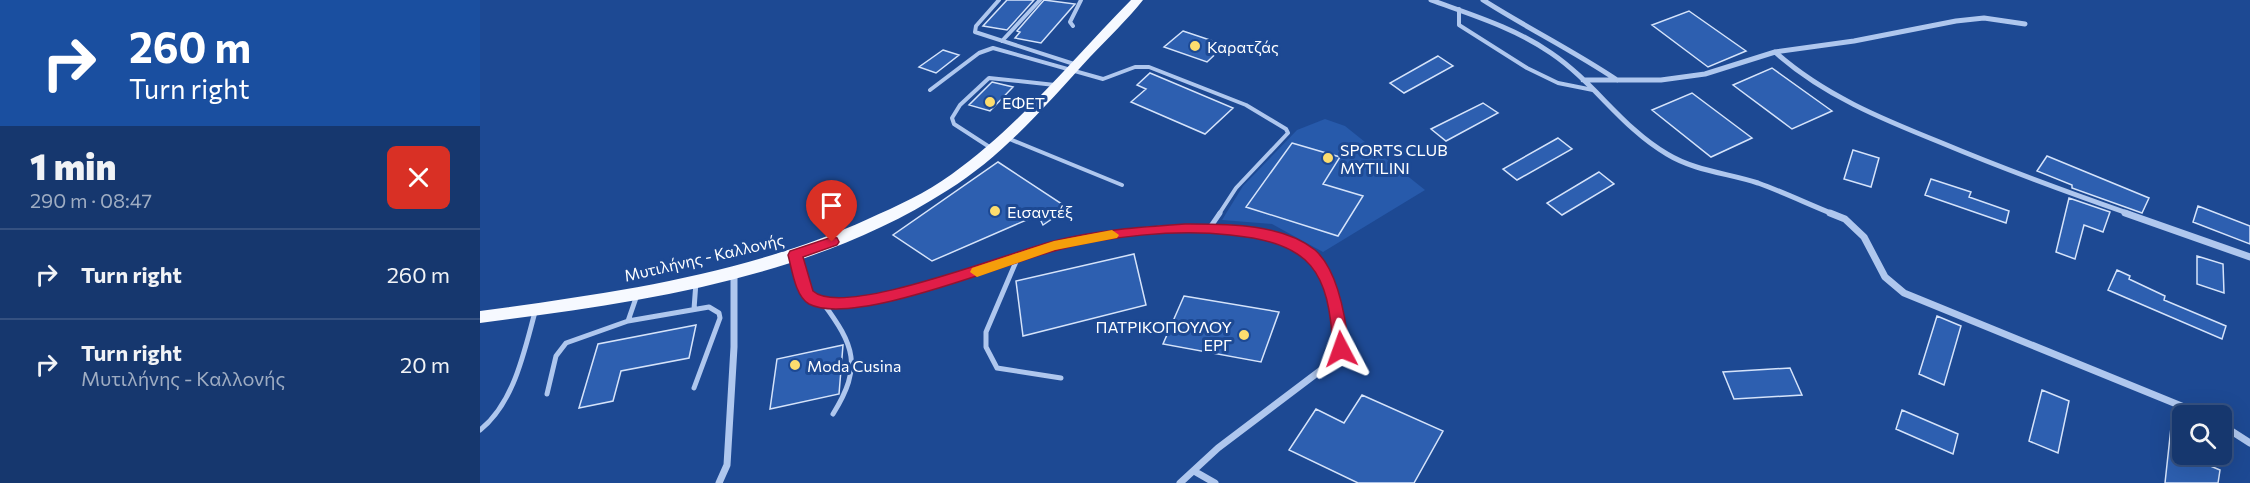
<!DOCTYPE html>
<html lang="en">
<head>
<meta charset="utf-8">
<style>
	:root { --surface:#16376e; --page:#234276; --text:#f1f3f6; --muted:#9eacc2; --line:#355181 }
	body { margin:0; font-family:Commissioner,sans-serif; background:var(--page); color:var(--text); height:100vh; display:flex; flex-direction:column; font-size:22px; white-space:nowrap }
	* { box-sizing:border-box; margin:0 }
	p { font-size:20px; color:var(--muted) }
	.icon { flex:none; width:33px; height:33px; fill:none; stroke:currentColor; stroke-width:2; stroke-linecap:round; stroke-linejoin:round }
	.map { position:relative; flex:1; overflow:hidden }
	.sheet { display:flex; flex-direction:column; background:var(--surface); width:480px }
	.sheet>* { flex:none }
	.top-card { background:#1a4fa0; color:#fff; overflow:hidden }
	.buttons { position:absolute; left:1692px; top:405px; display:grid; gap:12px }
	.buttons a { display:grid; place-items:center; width:60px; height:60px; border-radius:9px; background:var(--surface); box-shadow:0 6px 24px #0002,0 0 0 2px var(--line); font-size:30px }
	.pin { position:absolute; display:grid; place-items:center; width:51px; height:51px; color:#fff; margin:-62px -26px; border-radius:50% 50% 50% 0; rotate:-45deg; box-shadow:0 0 6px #0007 }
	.pin .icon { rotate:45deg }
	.me { position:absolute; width:66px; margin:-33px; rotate:356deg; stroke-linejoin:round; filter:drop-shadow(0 0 4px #0008) }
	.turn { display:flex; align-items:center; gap:21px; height:126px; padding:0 30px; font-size:27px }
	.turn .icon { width:78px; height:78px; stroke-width:2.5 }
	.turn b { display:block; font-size:42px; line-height:51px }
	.round { display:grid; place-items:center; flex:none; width:63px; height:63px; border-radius:9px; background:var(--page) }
	.overview { display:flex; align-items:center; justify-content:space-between; height:102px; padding:0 30px }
	h1 { font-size:36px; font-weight:800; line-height:45px }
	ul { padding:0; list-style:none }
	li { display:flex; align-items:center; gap:18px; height:90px; padding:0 30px; border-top:2px solid var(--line) }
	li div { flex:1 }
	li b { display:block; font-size:22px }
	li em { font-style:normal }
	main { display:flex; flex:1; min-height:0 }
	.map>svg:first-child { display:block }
	.green { fill:#275aab }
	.building { fill:#2d5fb0; stroke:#d5e3fa; stroke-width:1.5 }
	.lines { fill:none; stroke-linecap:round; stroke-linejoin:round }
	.service-far1 { stroke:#afc7ee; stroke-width:4 }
	.service { stroke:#afc7ee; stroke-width:5 }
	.minor-far1 { stroke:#afc7ee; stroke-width:5 }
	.minor { stroke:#afc7ee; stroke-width:7 }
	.primary { fill:#f6f9ff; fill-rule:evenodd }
	.route { fill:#e11d48; stroke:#92132f; stroke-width:1.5 }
	.slow { fill:#f59e0b }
	.poi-dot { fill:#fddd6e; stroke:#1d4993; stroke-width:2 }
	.labels { text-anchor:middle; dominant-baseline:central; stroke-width:6; stroke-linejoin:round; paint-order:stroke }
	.poi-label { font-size:16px; fill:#fff; stroke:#1d4993; text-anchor:start }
	.street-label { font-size:16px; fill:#fff; stroke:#1d4993 }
</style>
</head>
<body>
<main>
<section class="sheet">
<div class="top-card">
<div class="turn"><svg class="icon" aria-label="right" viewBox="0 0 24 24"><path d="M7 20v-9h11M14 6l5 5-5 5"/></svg><div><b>260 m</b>Turn right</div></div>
</div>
<div class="overview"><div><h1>1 min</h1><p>290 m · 08:47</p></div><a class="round" style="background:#d93025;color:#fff"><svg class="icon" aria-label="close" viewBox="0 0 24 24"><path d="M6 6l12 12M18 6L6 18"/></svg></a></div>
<ul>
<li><svg class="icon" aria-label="right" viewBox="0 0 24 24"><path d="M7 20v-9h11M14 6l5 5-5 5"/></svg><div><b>Turn right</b></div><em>260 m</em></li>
<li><svg class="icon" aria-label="right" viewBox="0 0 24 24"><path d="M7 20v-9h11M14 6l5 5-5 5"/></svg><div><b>Turn right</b><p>Μυτιλήνης - Καλλονής</p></div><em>20 m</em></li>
</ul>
</section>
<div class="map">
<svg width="1770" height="483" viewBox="0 0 1770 483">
	<rect width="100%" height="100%" fill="#1d4993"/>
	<path class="green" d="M845,119L865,126L945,190L843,252L792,224L742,220L763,186L817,130Z"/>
	<path class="building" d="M527,0H554L527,30L503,26Z
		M564,0L595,4L561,43L535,38L540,32L537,31Z
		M1209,11L1266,51L1228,67L1172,25Z
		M703,31L745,45L727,62L684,47Z
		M463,50L479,55L456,73L439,67Z
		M958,56L973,66L924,93L910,83Z
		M1292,68L1352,111L1312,129L1253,85Z
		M670,73L753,108L725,134L651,102L666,89L657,85Z
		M512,82L533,87L510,111L489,105Z
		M1212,93L1272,138L1231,157L1172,110Z
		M1003,103L1018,113L966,141L951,129Z
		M1078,138L1092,149L1037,180L1023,169Z
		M812,143L860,157L843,184L883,196L858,236L766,207Z
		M1373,150L1399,158L1391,187L1364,179Z
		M1567,156L1669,198L1662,213L1592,188V185L1557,171Z
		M518,162L588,208L563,225L558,215L452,261L413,235Z
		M1119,172L1134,184L1082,215L1067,203Z
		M1451,179L1491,192L1489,197L1529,211L1526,223L1445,195Z
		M1589,198L1630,212L1623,232L1604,225L1595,259L1576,252Z
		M1718,206L1770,226V244L1713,222Z
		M654,254L666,305L543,336L536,281Z
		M1717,256L1743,264L1744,293L1717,284Z
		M1637,270L1650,276L1649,279L1685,296L1684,300L1746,326L1742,339L1628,290Z
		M704,296L799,312L781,362L683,344Z
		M1457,316L1481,326L1464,385L1439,374Z
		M216,325L209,358L141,371L133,401L99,408L118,344Z
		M363,345L359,394L290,409L297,359Z
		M1310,368L1322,395L1254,399L1243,372Z
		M1562,390L1589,401L1578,453L1549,441Z
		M882,395L963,431L934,483H878L809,450L836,409L864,423Z
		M1693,409L1702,412V454H1717L1716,460L1740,470L1738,483H1685Z
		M1422,410L1478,434L1473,454L1416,429Z"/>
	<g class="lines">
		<path class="service-far1" d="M519,0L496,26L495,32L594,64
			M979,9V25L1047,68L1078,83L1113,90
			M593,26L590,22L601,0
			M522,41L560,0
			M450,90L499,53L513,48L623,79L655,67H669L766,105L806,129L808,133L756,188L739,214
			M527,138L642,185
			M511,148L474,124L472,118L480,105L509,78L575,85"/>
		<path class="service" d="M729,229L740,213
			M538,257L506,332V347L517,368L581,378
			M157,295L148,321L229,307L239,313L240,318L214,388
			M343,303C374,345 383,366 353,414
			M214,309L216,282
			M67,394L76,356L86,343L148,321
			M0,430C34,403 44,352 55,312"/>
		<path class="minor-far1" d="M951,0C992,15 1035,28 1071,53C1114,82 1142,128 1187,154C1215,171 1247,173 1278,183C1303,192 1328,204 1353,214
			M1003,0C1047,28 1094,51 1137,80
			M1295,52C1343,95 1402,119 1462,143C1524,169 1587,192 1650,214
			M1103,80H1181L1225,74L1295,52L1374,41L1476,21L1504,18L1545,24"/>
		<path class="minor" d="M1350,213L1365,219L1384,237L1405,277L1424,293L1726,416
			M1645,213L1770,257
			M315,254C322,282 321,304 357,304C400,300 461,284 503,270C527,261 551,251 576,245C633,231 760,215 814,243C833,253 844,273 851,293C860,315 869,340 853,361L738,448L700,483
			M1742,425L1770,443
			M714,471L735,483
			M239,483L247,465L254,347V272"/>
		<path class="primary" d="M651,0H663C647,20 628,38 610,57C567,104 523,156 468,190C330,279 160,302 0,323V311C132,293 265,275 388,219C417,206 446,193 472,174C539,126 593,59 651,0Z"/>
	</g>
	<path class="route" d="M705,224C745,224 802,223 835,250C859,271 866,320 869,349L866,354H856L853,349C849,270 831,243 750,235C696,229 627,236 574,251C524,264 373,327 329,304C315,296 312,269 308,255L310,251L352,237L357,238L359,242L357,245L323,257L333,291C363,319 532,251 574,241C617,230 661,227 705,224Z"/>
	<path class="slow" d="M632,230L639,235L637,238L575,250L497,277L490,272L492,268L574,241Z"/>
	<g class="poi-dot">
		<circle cx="715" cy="46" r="6"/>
		<circle cx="510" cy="102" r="6"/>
		<circle cx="848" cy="158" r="6"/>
		<circle cx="515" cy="211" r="6"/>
		<circle cx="764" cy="335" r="6"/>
		<circle cx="315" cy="365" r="6"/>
	</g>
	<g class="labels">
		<g class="poi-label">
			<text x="727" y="46">Καρατζάς</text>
			<text x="522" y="102">ΕΦΕΤ</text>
			<text x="860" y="149">SPORTS CLUB<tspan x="860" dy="18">MYTILINI</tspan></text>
			<text x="527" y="211">Εισαντέξ</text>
			<text x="752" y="326" text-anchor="end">ΠΑΤΡΙΚΟΠΟΥΛΟΥ<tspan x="752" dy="18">ΕΡΓ</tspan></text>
			<text x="327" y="365">Moda Cusina</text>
		</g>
		<g class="street-label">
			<text transform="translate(224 257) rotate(-13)">Μυτιλήνης - Καλλονής</text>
		</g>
	</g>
</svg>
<div class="buttons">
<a><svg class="icon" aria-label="search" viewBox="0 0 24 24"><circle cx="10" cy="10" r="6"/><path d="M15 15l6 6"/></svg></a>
</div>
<div class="pin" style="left:352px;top:242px;background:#d93025"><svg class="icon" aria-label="arrive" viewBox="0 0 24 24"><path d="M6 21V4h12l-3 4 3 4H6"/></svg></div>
<svg class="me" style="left:861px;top:349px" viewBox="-20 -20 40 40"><path d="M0-17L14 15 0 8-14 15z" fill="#e11d48" stroke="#fff" stroke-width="4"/></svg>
</div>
</main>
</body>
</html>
